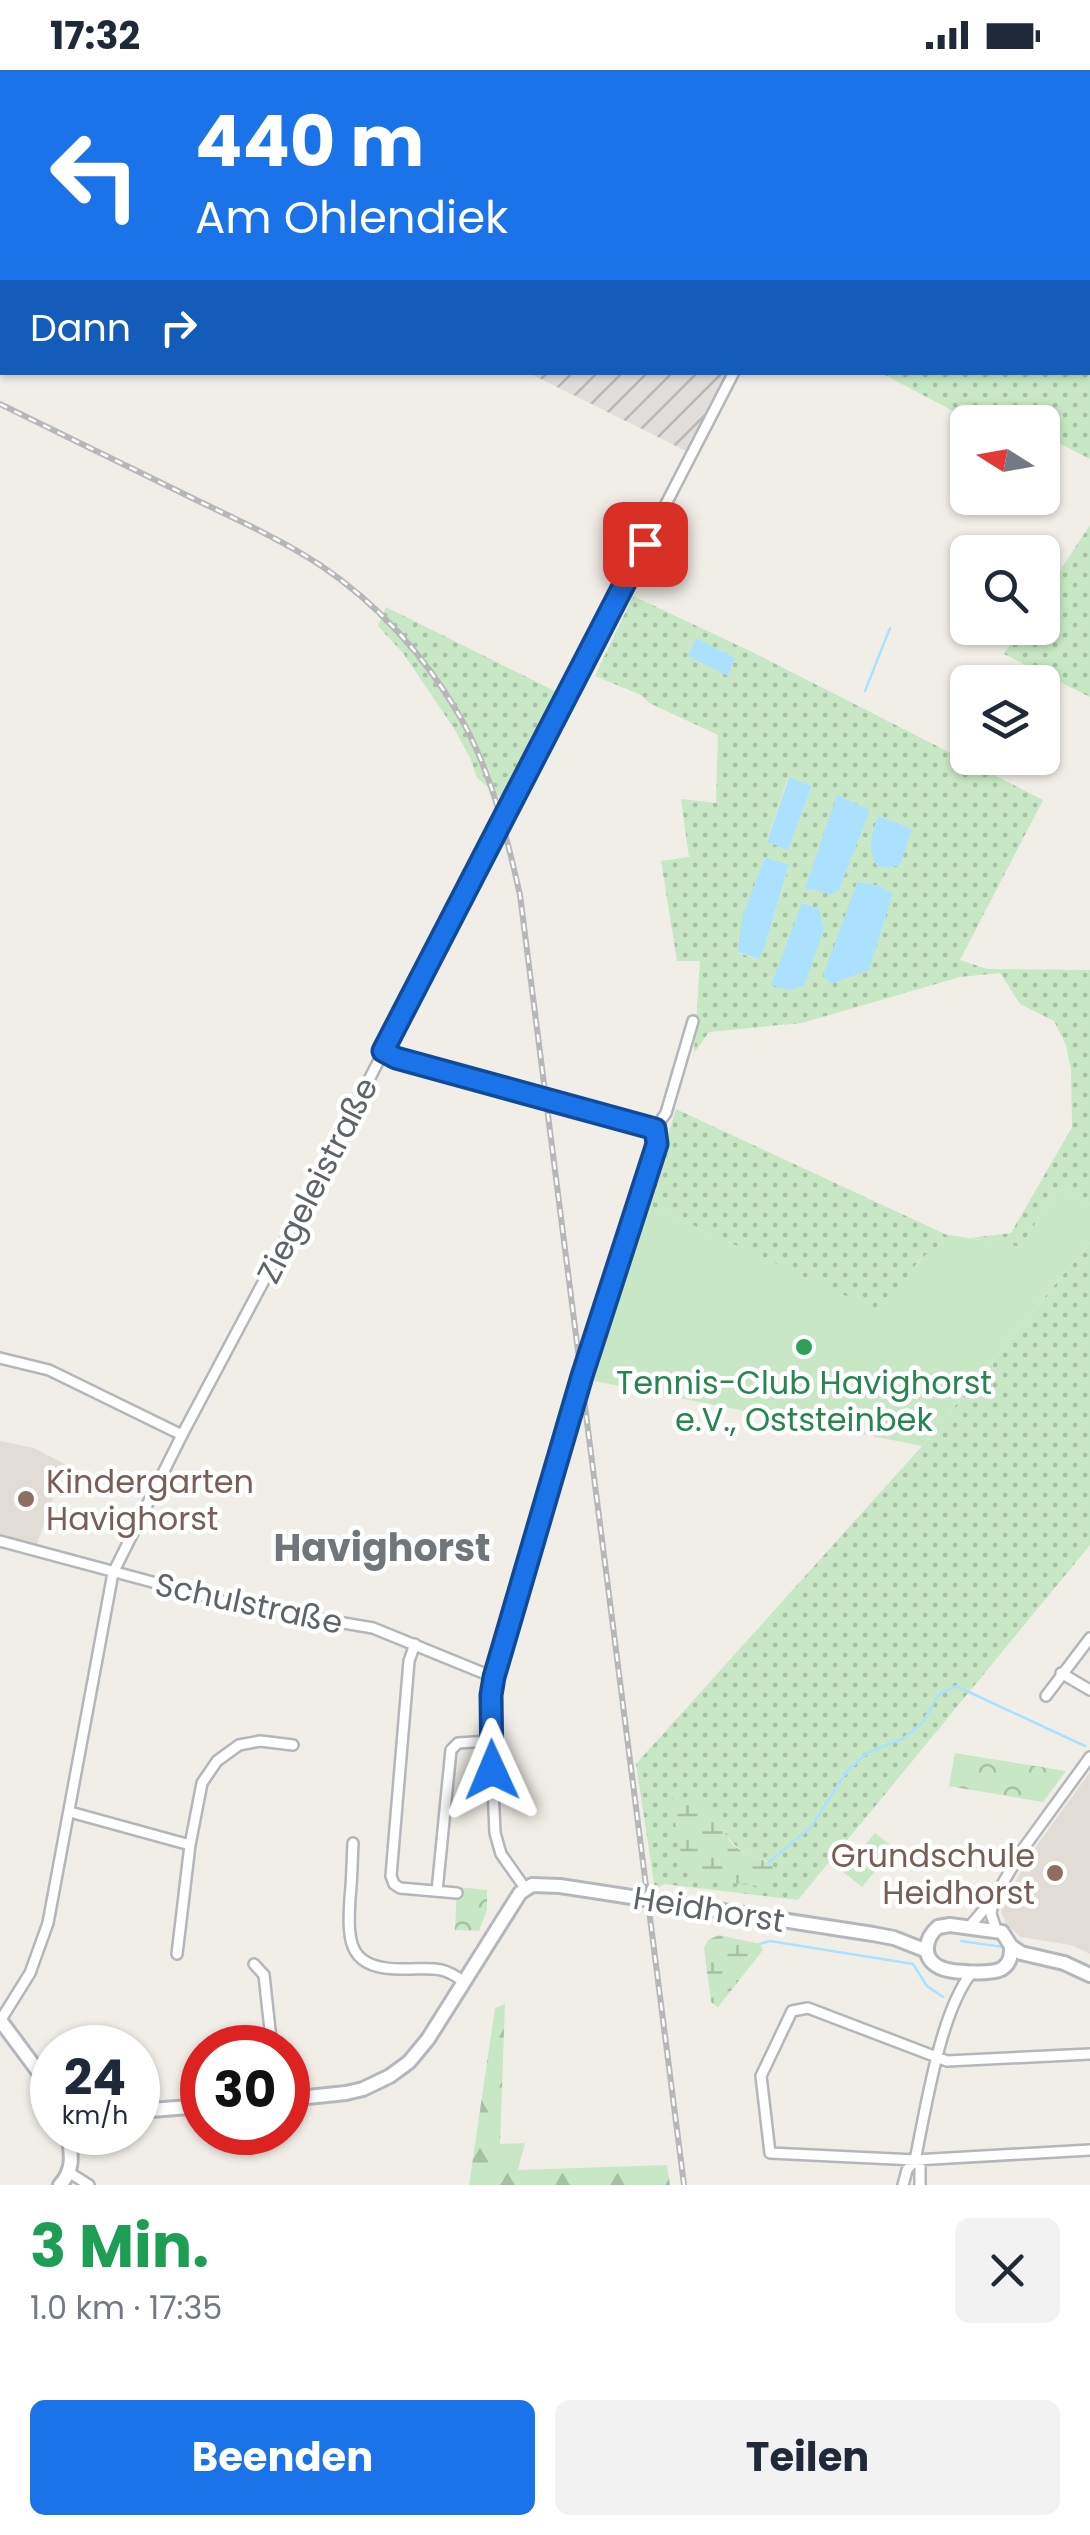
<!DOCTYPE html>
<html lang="de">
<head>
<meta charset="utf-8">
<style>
	:root { --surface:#fff; --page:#f2f2f3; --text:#1f2937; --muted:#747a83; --accent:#1a73e8 }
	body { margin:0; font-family:Poppins,sans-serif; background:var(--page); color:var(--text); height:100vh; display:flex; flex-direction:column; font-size:38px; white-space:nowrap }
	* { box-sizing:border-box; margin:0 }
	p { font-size:32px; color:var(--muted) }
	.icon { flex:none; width:55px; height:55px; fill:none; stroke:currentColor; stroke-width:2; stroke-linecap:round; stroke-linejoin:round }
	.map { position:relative; height:2115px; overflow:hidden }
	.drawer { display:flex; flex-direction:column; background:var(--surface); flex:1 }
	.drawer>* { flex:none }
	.banner { position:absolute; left:0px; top:0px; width:1090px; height:305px; box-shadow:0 2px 8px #0004; background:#1a73e8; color:#fff; overflow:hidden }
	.needle { width:65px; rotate:281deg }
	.controls { position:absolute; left:950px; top:335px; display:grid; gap:20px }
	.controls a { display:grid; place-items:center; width:110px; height:110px; border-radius:15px; background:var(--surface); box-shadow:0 2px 8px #0004; font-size:50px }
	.speed { position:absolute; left:30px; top:1955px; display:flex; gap:20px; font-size:50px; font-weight:700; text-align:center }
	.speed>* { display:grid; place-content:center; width:130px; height:130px; border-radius:50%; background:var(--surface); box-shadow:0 2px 8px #0004; line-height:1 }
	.speed small { font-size:25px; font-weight:400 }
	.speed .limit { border:15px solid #d22; background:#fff; color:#111 }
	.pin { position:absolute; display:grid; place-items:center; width:85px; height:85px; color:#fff; margin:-42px; border-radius:20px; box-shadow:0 5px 15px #0006 }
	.me { position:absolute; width:110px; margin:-55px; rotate:359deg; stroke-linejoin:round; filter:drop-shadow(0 0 8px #0008) }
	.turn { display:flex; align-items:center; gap:35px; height:210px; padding:0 30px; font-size:45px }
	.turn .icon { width:130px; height:130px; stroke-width:2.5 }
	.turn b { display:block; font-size:70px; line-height:85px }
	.then { display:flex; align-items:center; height:95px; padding:0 30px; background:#0003; gap:20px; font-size:38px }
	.round { display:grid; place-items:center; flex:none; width:105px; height:105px; border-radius:15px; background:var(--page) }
	.headline { display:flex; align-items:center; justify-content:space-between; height:170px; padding:0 30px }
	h1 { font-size:60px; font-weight:700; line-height:75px; color:#1e9e55 }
	.primary-button { display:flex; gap:20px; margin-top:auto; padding:20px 30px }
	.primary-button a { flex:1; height:115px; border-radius:15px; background:var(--accent); color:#fff; font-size:40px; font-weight:700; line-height:115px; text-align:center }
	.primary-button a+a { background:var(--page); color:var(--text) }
	.status { display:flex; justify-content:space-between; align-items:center; height:70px; padding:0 50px; background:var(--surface); direction:ltr }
	.status svg { height:28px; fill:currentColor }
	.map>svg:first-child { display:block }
	.industrial { fill:url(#industrial-furrows) }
	.education { fill:#e1ddd6 }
	.grass { fill:url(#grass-dots); fill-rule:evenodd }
	.forest { fill:url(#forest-firs) }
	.wetland { fill:url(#wetland-marsh) }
	.park { fill:url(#park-crowns) }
	.garden { fill:#c8e8c5 }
	.water { fill:#abe1fe }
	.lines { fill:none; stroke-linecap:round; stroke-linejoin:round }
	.stream { stroke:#abe1fe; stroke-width:2.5 }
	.street-casing { stroke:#b3b6ba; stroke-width:14 }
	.secondary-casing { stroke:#b4b8bc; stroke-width:18 }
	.street { stroke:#fff; stroke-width:9 }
	.secondary { stroke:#fff; stroke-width:12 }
	.rail-casing { stroke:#b6b7b8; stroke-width:6 }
	.rail { stroke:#fff; stroke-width:2.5; stroke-dasharray:8; stroke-linecap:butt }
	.route-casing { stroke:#114b97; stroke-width:25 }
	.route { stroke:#1a73e8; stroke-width:18 }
	.leisure-dot { fill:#2e9e5b; stroke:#fff; stroke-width:4 }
	.education-dot { fill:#8d6e63; stroke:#fff; stroke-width:4 }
	.labels { text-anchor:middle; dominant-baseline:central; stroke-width:9; stroke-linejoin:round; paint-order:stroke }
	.street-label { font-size:32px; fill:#5f6468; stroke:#fff }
	.leisure-label { font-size:32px; fill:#27864d; stroke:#fff }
	.education-label { font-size:32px; fill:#785e54; stroke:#fff; text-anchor:start }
	.quarter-label { font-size:38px; font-weight:bold; fill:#70767a; stroke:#fff }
</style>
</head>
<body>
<div class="status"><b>17:32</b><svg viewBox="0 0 49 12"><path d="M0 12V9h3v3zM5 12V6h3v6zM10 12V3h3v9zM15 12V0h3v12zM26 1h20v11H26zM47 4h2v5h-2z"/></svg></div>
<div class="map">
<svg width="1090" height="2115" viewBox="0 0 1090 2115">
	<defs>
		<pattern id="industrial-furrows" width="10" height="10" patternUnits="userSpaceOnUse" patternTransform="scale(2.5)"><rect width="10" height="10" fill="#e0ddda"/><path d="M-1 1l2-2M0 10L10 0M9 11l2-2" fill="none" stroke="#b9b7b5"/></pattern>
		<pattern id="grass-dots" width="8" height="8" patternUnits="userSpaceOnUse" patternTransform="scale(2.5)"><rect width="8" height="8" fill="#c8e8c5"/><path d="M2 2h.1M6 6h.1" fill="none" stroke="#a6c0a4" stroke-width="1.8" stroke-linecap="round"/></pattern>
		<pattern id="forest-firs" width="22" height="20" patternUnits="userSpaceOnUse" patternTransform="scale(2.5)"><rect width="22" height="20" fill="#c8e8c5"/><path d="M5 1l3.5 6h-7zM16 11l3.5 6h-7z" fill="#a6c0a4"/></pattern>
		<pattern id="wetland-marsh" width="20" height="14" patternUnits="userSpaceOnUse" patternTransform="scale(2.5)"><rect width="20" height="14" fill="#c8e8c5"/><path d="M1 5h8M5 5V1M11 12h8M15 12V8" fill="none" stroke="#a6c0a4"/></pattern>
		<pattern id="park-crowns" width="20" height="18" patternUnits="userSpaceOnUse" patternTransform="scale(2.5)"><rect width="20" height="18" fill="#c8e8c5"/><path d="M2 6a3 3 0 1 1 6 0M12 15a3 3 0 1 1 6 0" fill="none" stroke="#a6c0a4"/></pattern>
	</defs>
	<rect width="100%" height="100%" fill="#f1eee8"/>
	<path class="industrial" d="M529,303H730L688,382Z"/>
	<path class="education" d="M0,1371L34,1378L65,1394L37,1474L0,1464Z
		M1090,1702V1884L1071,1875L1020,1867L1006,1853L1001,1842L1005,1829L1035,1778Z"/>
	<path class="grass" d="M1090,115V389L1043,365L1042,352H1018L997,342L989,352H974L881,303L1088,302V116Z
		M1090,455V627L1004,584L1022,558H1042L1043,526Z
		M633,526L752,582L1043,730L960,890L987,899L1090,900V1135L1059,1118L1020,1177L970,1168L920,1189L881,1243L646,1134L676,1039L947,1165L970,1168L1011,1163L1072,1057L1071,1000L1066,975L1054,951L1020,934L1000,903L960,907L802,953L709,962L694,983L700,891H677L661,791L689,787L681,729L716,733L718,665L649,633L641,625L595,606ZM788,708L812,716L788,779L767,771ZM764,788L789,796L764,879L757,889L739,883Z
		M386,537L563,625L508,733L477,708L470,688L455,660L403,583L378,556Z
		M1090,1172V1475L798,1830L664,1814L655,1820L636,1694L922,1376ZM710,1739C728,1769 734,1783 770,1792L685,1800Z"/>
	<path class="forest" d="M505,1934L500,2074L525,2073L518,2100L667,2095L670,2115H469L495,1938Z"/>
	<path class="wetland" d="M673,1726C684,1728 701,1731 710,1739C722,1750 724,1769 737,1778C750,1788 766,1788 778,1800L776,1810L766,1817L698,1809L684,1800L671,1730Z
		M719,1865L760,1874L763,1880L718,1937L711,1932L704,1878L708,1870Z"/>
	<path class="park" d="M955,1683L1066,1701L1043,1732L949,1716Z
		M457,1817L487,1820V1840L479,1861L455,1860Z"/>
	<path class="garden" d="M1059,1118L1090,1135V1172L922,1376L594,1311L646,1134L881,1242C907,1210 925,1164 974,1169C989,1170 1005,1174 1020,1177Z
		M875,1763L894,1778L862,1817L843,1802Z"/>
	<path class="water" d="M220,0H416V2H221Z
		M696,568L735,588L728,606L688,586Z
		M789,707L812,716L788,780L767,772Z
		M837,725L870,740L839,820L832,824L805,818Z
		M878,746L912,759L900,795L888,798L877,796C867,778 871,765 878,746Z
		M765,787L789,795L764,879L758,889L738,882L742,847Z
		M857,812L877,815L893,823L869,900L831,914L823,906Z
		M802,833L819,839L824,859L804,916L789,920L771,915Z"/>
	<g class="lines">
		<path class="stream" d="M865,621L890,558
			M769,1792L811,1757L847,1701L867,1683L904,1668L923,1652L938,1625L956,1616L1085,1676
			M806,1846L853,1854
			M883,1859L889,1860
			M961,1871L1003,1877
			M760,1874L770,1871L913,1894L927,1916L943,1927
			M1078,1891L1090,1897"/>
		<defs>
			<path id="street" d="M890,2L891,0
				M383,981L396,988L655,1059
				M0,1288L49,1300L182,1365
				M0,1471L238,1535L373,1558L493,1607
				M415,1574L409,1591L391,1806L394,1814L400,1818L457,1823
				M1061,1603L1090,1620
				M1046,1626L1090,1568
				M70,1742L190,1775
				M353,1773C352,1792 352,1810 350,1828C347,1875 349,1900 405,1899C432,1899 442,1895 464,1912
				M525,1818L501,1784L495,1763L491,1671L493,1607L582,1306L657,1074L655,1059L666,1043L693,951
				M437,1821L451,1680L458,1673L491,1671
				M993,1831L991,1844L996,1859
				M969,1857L994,1828L1023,1779L1090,1687
				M177,1884L190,1775L202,1713L217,1691L239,1675L260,1671L293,1675
				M254,1894L264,1905L272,1978
				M0,1951L30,1903L48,1853L113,1503L182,1365L310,1124L734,302
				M1090,1984L947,1991L808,1938L792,1941L761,2006L770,2083L915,2090L1090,2080
				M915,2090L920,2097V2115
				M70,2103L89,2115
				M903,2115L907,2100L915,2090C926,2039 940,1940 973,1901"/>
			<path id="secondary" d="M950,1855L1002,1862L1011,1876C1011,1885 1011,1892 1003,1898C994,1905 950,1903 939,1897C921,1888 925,1868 938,1857Z
				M1011,1876L1021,1883L1064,1893L1090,1905
				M0,1950L52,2020
				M288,2029L346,2023L363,2019L390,2006L409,1992L428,1969L520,1823L532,1815L560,1816L873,1864L894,1868L927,1881
				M138,2041L202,2036
				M60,2115C75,2099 71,2083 68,2062"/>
		</defs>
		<use href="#street" class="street-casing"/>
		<use href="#secondary" class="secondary-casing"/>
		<use href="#street" class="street"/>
		<use href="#secondary" class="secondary"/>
		<defs>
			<path id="rail" d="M0,334C59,363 119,392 178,421C226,445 276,466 320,495C377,533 425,586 459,645C491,700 506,763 520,825L684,2115"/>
		</defs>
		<use href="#rail" class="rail-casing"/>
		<use href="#rail" class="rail"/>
	</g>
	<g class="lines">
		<defs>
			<path id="route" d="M492,1700L491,1625L494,1607L582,1306L657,1074L655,1059L396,988L383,981L645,474"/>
		</defs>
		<use href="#route" class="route-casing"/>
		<use href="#route" class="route"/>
	</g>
	<circle class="leisure-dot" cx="804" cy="1277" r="10"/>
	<g class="education-dot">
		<circle cx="26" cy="1429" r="10"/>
		<circle cx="1055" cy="1803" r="10"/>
	</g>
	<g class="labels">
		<g class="street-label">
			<text transform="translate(317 1110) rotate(-63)">Ziegeleistraße</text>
			<text transform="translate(249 1533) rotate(12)">Schulstraße</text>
			<text transform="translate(709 1839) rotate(9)">Heidhorst</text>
		</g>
		<g class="leisure-label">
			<text x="804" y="1312">Tennis-Club Havighorst<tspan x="804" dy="37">e.V., Oststeinbek</tspan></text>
		</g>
		<g class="education-label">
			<text x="46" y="1411">Kindergarten<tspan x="46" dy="37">Havighorst</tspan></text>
			<text x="1035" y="1785" text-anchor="end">Grundschule<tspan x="1035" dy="37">Heidhorst</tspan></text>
		</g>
		<g class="quarter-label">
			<text x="382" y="1477">Havighorst</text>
		</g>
	</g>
</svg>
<div class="controls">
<a><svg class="needle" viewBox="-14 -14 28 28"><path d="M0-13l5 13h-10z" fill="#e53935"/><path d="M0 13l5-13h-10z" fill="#747a83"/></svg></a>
<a><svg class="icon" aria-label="search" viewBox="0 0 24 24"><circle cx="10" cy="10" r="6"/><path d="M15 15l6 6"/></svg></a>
<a><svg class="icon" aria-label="layers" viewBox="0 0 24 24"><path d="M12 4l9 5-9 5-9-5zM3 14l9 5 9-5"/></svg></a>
</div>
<div class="speed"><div>24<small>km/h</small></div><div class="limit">30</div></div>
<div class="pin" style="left:645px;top:474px;background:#d93025"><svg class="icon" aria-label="arrive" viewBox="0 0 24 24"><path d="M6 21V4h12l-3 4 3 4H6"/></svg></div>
<svg class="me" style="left:492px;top:1700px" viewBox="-20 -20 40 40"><path d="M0-17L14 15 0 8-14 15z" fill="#1a73e8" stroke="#fff" stroke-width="4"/></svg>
<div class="banner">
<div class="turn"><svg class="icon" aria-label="left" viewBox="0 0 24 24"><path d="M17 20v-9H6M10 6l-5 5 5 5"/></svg><div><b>440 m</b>Am Ohlendiek</div></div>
<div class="then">Dann<svg class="icon" aria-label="right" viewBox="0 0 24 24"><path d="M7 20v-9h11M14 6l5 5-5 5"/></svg></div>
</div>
</div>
<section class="drawer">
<div class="headline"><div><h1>3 Min.</h1><p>1.0 km · 17:35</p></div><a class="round"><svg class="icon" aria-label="close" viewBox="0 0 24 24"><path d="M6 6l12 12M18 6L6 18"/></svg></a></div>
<div class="primary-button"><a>Beenden</a><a>Teilen</a></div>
</section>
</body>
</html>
